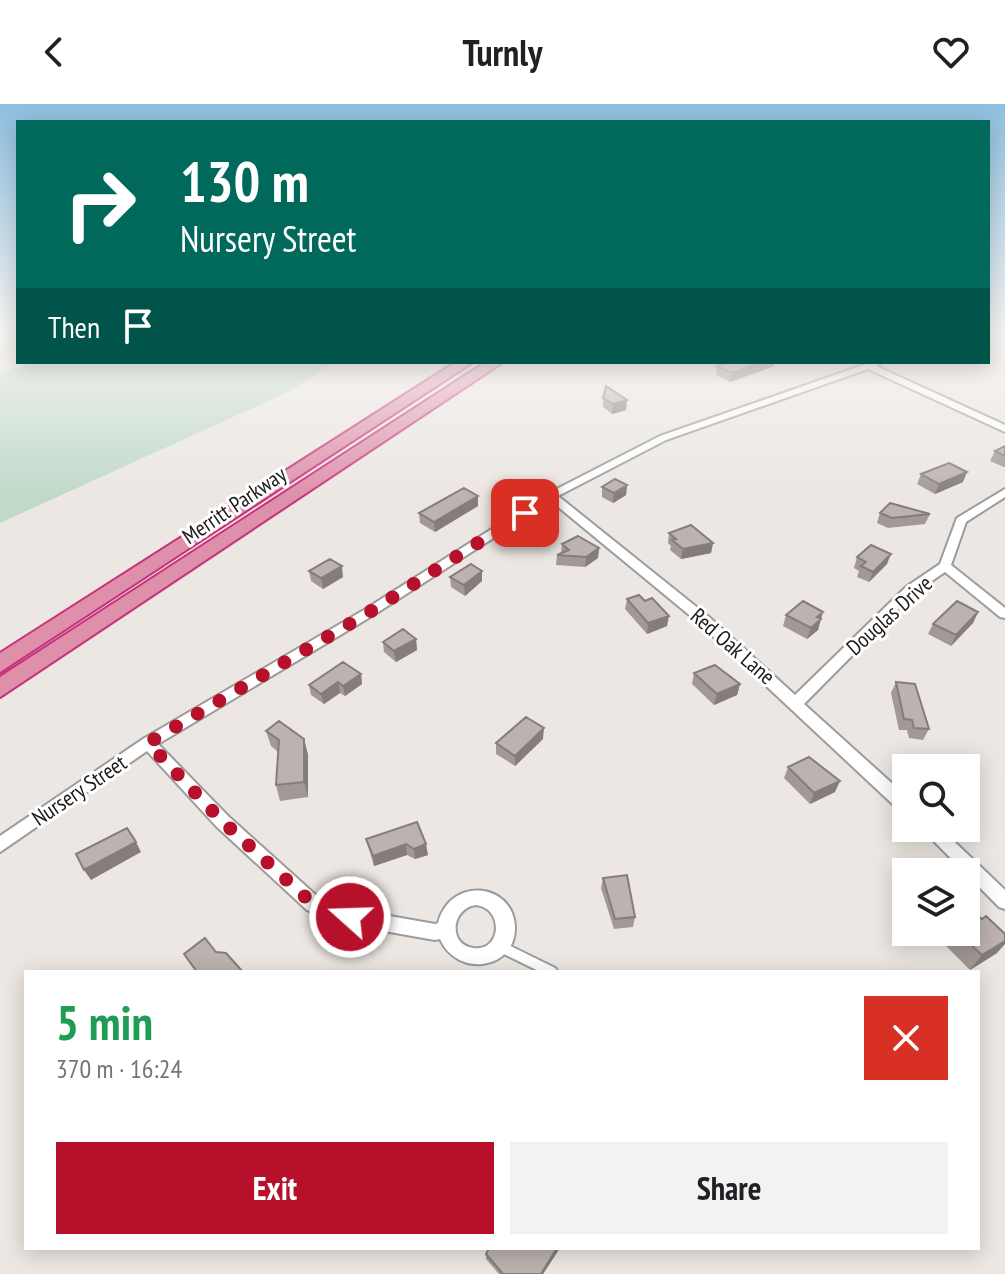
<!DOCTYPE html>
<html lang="en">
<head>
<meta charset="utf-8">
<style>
	:root { --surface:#fff; --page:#f2f2f2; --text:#202124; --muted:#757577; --accent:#b6102b }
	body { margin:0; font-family:"PT Sans Narrow",sans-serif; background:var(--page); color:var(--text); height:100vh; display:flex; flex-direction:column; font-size:30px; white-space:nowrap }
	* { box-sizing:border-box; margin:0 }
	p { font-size:26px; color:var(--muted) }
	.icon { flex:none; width:44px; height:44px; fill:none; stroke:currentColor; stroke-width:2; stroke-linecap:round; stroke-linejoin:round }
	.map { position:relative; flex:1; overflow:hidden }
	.sheet { position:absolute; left:24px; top:866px; width:956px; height:280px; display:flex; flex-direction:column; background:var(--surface); border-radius:0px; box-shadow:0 4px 20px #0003 }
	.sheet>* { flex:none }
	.banner { position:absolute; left:16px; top:16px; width:974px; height:244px; border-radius:0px; box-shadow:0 4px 20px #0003; background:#00695c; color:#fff; overflow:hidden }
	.fabs { position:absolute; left:892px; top:650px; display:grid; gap:16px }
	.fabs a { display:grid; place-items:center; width:88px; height:88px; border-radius:0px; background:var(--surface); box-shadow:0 4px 20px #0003; font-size:40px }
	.pin { position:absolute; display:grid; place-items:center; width:68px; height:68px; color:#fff; margin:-34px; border-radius:16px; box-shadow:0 4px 12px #0006 }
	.me { position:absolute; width:88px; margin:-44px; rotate:290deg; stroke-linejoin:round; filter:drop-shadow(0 0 6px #0008) }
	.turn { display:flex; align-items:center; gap:28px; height:168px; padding:0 32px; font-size:36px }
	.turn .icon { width:104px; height:104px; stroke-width:2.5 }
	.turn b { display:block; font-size:56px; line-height:68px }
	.then { display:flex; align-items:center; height:76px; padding:0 32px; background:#0003; gap:16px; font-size:30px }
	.round { display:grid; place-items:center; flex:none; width:84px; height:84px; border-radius:0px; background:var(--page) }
	.summary { display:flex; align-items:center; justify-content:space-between; height:136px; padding:0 32px }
	h1 { font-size:48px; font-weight:800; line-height:60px; color:#1e9e55 }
	.button { display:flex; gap:16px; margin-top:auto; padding:16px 32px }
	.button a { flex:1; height:92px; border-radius:0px; background:var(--accent); color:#fff; font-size:32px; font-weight:800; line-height:92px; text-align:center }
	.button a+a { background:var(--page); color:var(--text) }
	header { display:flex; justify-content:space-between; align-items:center; height:104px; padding:0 32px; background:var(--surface); font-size:36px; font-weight:800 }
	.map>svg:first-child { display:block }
	.wetland { fill:#c0d9c9 }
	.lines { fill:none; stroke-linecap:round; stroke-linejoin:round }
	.service-casing { stroke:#9c9c9c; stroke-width:14 }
	.minor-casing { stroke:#9c9c9c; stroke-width:4 }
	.motorway-casing { stroke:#c7327d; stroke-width:4 }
	.service { stroke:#fff; stroke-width:10 }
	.minor { fill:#fff; fill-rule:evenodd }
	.motorway { fill:#de8faa; fill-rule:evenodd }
	.wall { fill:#a29996 }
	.shaded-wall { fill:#847d7a }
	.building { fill:#bcb2af; stroke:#847d7a; stroke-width:2 }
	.route { stroke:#b6102b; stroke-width:14; stroke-dasharray:0 25.2 }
	.labels { text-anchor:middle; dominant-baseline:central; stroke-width:6; stroke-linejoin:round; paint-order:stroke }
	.street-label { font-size:22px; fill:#1b1b1b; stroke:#fff }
</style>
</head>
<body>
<header><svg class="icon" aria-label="back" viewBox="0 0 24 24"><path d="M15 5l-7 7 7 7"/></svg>Turnly<svg class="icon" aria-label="heart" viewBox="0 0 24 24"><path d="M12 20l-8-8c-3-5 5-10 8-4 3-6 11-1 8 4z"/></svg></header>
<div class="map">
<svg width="1005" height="1170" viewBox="0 0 1005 1170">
	<rect width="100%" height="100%" fill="#ece7e2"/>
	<path class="wetland" d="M33,258H334L288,288L0,419V268Z"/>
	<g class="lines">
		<defs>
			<path id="service" d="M501,843L552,868"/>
			<path id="minor" d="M872,258H884L876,262L1005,321V328L868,265L666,336L558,392L709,513L795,591L906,483L940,460L957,414L1005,385V393L966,418L951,461L1005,504V514L1000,513L945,468L914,489L804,600L906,692V708L900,707L699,519L551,397L372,512L158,640L228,712L319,794L350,805L435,820L438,819C450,772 513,778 515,823C516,866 457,874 440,835L435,836L350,821L307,806L216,722L147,647L0,748V732L143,635L364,506L547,390L660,332ZM476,801C504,804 502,848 473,844C447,840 452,804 476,801Z
				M921,724H940L1005,786V805L999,803Z"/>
			<path id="motorway" d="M456,258H473L0,568V549Z
				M486,258H503L0,593V573Z"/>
		</defs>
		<use href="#service" class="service-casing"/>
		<use href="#minor" class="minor-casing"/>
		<use href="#motorway" class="motorway-casing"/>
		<use href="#service" class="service"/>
		<use href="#minor" class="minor"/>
		<use href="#motorway" class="motorway"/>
	</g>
	<path class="wall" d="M717,262H774L730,278L716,271Z
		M603,294L626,306L612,310L603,303Z
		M1005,342V363H1004L990,357L995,347Z
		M921,370L963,378L935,390L917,380Z
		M627,381L626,391L613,399L602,393V383Z
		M478,392V402L435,428L420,419L419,409Z
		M880,409L930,410L925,420L888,424L877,419Z
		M669,429L713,439L711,449L681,455L670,446L671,442L668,439Z
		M562,440L599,444L598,454L585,463L556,461L557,451L561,449Z
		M857,453L887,460L869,478L857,473L859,467L854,464Z
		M309,467L343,473L323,485L311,477Z
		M482,467V477L465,492L451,483L450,473Z
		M627,495L645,497L667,522L647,530L625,505Z
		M978,508L973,519L951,542L928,530L933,520Z
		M786,511L818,526L807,535L783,522Z
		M416,535L417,546L396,558L384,548L383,538Z
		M694,569L740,580L737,591L714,601L692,580Z
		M361,570L362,580L345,592L340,589L324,600L311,591L309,581Z
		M896,578L929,625L923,636L909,634L907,626H899L891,589Z
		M266,627L304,635L308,651V693L280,697L276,681L278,648L271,642Z
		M543,635L515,662L496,650V639Z
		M788,663L835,688L810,700L784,674Z
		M417,718L428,751L415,755L407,751L374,762L366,735Z
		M603,774L635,813L633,823L614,825L601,784Z
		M936,828H966L997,849L970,866L942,838L935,830Z
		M558,1147L543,1170H499L486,1155V1150Z"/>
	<path class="shaded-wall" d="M762,258H774V262L730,278L732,269Z
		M627,296L626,306L612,310L613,300Z
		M967,368L963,378L935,390L939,380Z
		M627,381L626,391L613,399L614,389Z
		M478,392V402L435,428L434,418Z
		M713,439L711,449L681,455L683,445Z
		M599,444L598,454L585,463L586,453Z
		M891,450L887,460L869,478L873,468Z
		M342,462L343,473L323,485L321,474Z
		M482,467V477L465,492L464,481Z
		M823,508L818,526L807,535L811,524L817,513Z
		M978,508L973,519L951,542L956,531Z
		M669,512L667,522L647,530L648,519Z
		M416,535L417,546L396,558L394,547Z
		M361,570L362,580L345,592L343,582Z
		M338,578L340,589L324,600L321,590Z
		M740,580L737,591L714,601L717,590Z
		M544,624L543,635L515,662V652Z
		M304,635L308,651V693L304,678Z
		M840,677L835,688L810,700L814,689Z
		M136,738L141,748L91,776L84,766Z
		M406,740L407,751L374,762L373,752Z
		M426,740L428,751L415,755L414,745Z
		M1005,837V840L997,849L970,866L982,851Z
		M557,1144H559L558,1147L543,1170H541Z"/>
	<path class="building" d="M728,258H762L732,269L717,262Z
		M606,282L627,296L613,300L603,294Z
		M1005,342V352L995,347Z
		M949,359L967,368L939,380L921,370Z
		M615,375L627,381L614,389L602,383Z
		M464,384L478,392L434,418L419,409Z
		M890,399L930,410L892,414L880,409Z
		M691,421L713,439L683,445L672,436L676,435L669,429Z
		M578,432L599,444L586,453L557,451L569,446L562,440Z
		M871,441L891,450L873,468L861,462L866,458L857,453Z
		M330,455L342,462L321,474L309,467Z
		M471,460L482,467L464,481L450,473Z
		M639,491L645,497L652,494L669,512L648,519L627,495Z
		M803,497L823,508L817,513L821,515L811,524L786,511Z
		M957,497L978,508L956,531L933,520Z
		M403,525L416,535L394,547L383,538Z
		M343,558L361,570L343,582L338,578L321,590L309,581Z
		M715,561L740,580L717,590L694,569Z
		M896,578L915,580L929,625L914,624L912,616L904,615Z
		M526,613L544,624L515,652L496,639Z
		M279,617L304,635V678L276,681L279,636L266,627Z
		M809,653L840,677L814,689L788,663Z
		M417,718L426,740L414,745L406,740L373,752L366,735Z
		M127,724L136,738L84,766L76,750Z
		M627,771L635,813L615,815L603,774Z
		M966,803L982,815L986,812L1005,830V837L982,851L957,828H966Z
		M205,834L216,848L226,849L243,868H197L184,850Z
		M489,1144H557L541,1170H503L486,1150Z"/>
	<linearGradient id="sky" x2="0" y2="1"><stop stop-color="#8dc0e1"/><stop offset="0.58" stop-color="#f6f4f2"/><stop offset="1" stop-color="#f6f4f2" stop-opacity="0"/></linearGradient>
	<rect width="1005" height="394" fill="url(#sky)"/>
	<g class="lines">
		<path class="route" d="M350,813L313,800L222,717L148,639L368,509L525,409"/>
	</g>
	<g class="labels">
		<g class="street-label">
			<text transform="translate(234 401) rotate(-34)">Merritt Parkway</text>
			<text transform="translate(889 511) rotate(-42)">Douglas Drive</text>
			<text transform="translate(733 542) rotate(41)">Red Oak Lane</text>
			<text transform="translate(79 686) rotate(-34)">Nursery Street</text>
		</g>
	</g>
</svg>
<div class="fabs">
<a><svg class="icon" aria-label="search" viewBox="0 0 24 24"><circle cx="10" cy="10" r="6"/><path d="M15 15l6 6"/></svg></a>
<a><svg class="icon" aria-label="layers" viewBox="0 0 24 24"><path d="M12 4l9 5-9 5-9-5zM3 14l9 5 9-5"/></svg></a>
</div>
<div class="pin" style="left:525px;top:409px;background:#d93025"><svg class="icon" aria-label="arrive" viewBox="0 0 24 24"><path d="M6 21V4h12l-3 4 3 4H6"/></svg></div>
<svg class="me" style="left:350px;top:813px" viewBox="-20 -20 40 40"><circle r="17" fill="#b6102b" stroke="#fff" stroke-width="3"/><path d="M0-11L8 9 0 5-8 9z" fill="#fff"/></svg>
<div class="banner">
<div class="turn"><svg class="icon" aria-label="right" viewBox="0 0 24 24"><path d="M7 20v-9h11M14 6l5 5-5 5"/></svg><div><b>130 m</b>Nursery Street</div></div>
<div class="then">Then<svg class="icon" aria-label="arrive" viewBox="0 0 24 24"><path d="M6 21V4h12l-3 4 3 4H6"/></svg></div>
</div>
<section class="sheet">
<div class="summary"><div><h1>5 min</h1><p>370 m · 16:24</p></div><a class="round" style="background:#d93025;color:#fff"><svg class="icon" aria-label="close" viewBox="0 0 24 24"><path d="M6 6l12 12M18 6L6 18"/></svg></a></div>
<div class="button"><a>Exit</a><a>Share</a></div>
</section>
</div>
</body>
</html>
